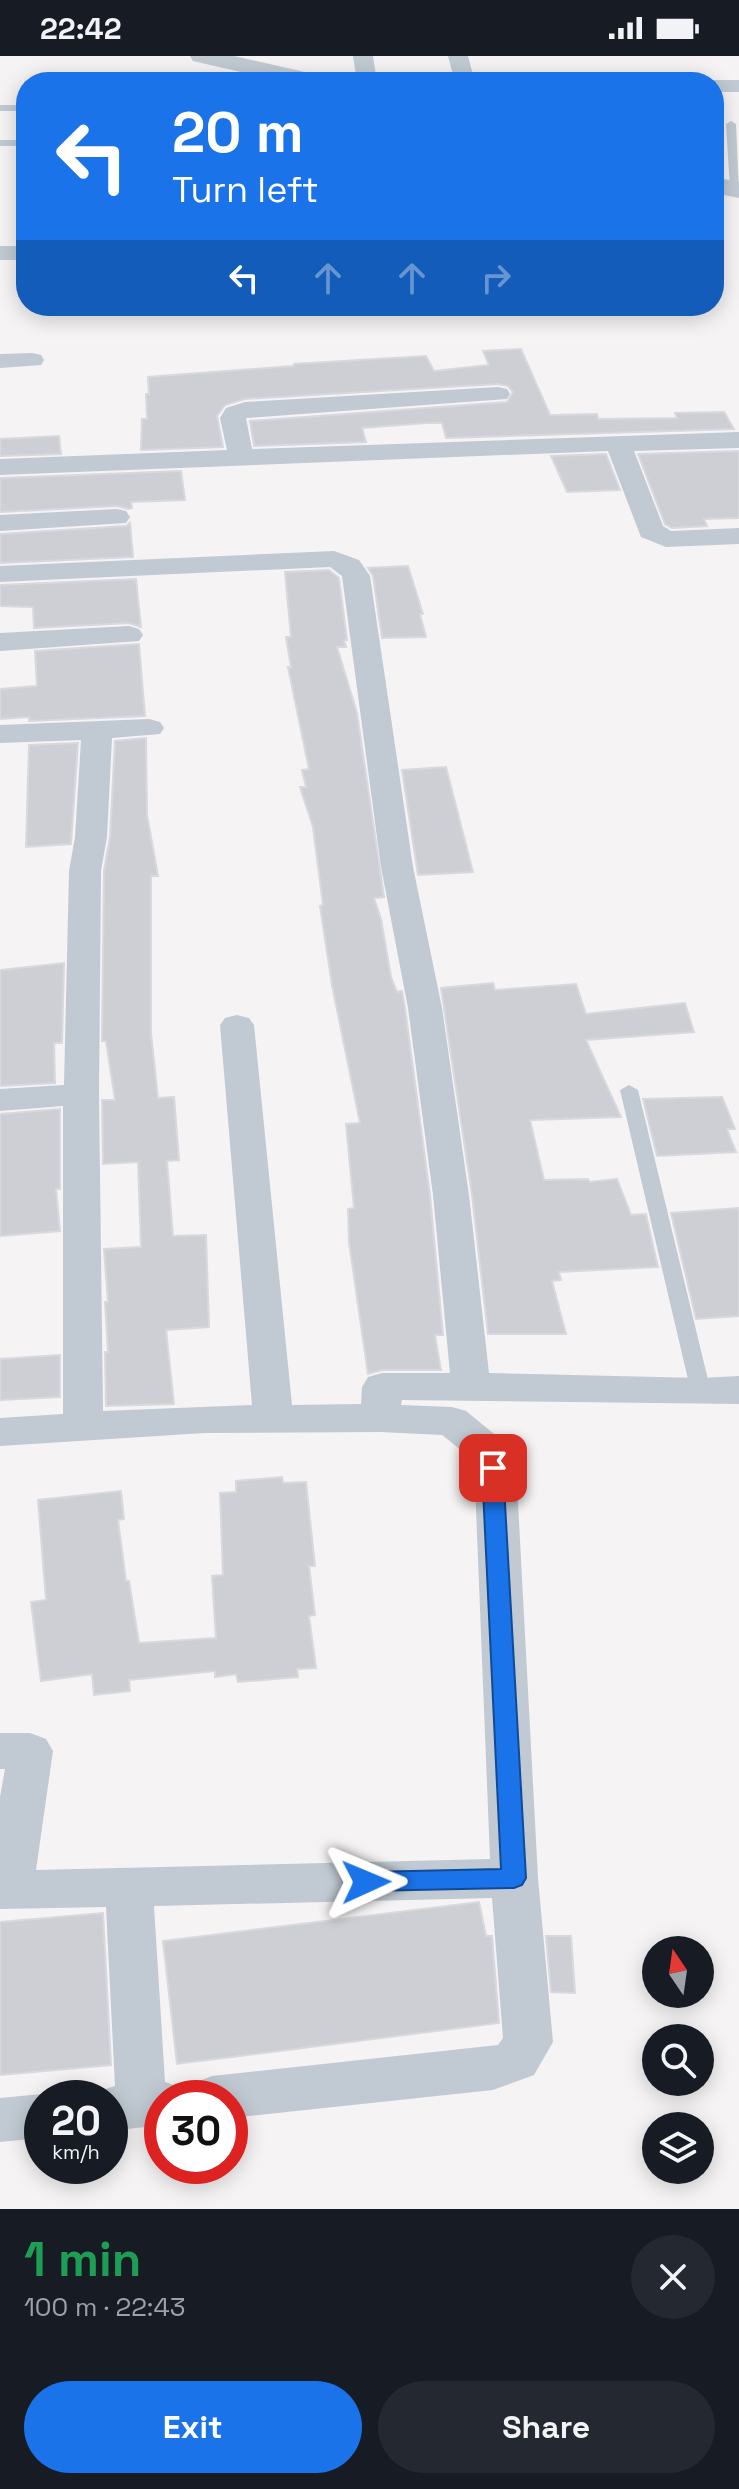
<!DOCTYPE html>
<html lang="en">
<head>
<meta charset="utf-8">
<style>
	:root { --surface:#171b24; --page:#242831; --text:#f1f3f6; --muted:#9ea1a6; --accent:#1a73e8 }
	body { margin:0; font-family:"Space Grotesk",sans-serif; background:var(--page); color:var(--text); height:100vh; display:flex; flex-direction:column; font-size:30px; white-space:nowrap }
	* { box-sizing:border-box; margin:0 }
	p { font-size:26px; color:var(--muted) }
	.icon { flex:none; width:44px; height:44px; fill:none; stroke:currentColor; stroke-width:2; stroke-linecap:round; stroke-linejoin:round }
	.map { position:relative; height:2153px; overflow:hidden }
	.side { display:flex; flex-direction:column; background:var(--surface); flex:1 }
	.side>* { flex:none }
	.guide { position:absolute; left:16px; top:16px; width:708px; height:244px; border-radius:32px; box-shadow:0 4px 20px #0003; background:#1a73e8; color:#fff; overflow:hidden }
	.needle { width:52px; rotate:347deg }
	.tools { position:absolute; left:642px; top:1880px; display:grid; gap:16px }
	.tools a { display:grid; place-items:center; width:72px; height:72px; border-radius:50%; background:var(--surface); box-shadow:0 4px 20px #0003; font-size:40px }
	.speed { position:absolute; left:24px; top:2024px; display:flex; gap:16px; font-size:40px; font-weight:700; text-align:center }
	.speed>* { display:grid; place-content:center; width:104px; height:104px; border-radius:50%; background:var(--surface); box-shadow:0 4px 20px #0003; line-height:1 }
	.speed small { font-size:20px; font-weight:400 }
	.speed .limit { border:12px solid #d22; background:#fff; color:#111 }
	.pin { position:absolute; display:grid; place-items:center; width:68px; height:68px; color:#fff; margin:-34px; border-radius:16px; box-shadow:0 4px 12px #0006 }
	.me { position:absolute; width:88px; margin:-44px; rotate:89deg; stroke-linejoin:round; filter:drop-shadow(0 0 6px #0008) }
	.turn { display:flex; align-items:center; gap:28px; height:168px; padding:0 24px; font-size:36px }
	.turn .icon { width:104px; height:104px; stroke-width:2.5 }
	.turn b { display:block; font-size:56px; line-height:68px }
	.lanes { display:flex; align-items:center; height:76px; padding:0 24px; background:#0003; justify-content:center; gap:40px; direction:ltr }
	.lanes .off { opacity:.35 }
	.round { display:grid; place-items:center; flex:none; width:84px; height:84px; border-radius:42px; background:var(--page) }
	.summary { display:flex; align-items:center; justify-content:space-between; height:136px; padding:0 24px }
	h1 { font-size:48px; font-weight:700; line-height:60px; color:#1e9e55 }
	.cta { display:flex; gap:16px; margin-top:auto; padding:16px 24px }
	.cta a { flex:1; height:92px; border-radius:48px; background:var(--accent); color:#fff; font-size:32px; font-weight:700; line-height:92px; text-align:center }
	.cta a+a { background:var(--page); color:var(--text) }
	.status { display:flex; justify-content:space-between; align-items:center; height:56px; padding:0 40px; background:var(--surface); direction:ltr }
	.status svg { height:22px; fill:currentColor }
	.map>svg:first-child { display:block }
	.building { fill:#cdcfd5; stroke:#d7d9de; stroke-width:2 }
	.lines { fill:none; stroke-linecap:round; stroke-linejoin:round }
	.service { fill:#c1cad2; fill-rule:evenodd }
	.minor { fill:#c1cad2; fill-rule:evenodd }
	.tertiary { fill:#c1cad2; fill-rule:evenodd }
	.route { fill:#1a73e8; stroke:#114b97; stroke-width:2 }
</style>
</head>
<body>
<div class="status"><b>22:42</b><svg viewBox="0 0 49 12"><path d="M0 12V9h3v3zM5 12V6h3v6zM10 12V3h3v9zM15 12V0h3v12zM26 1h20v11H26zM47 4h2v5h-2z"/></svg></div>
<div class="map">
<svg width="739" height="2153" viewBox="0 0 739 2153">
	<rect width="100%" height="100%" fill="#f5f3f3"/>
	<path class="building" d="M521,293L550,359L597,358L598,363L677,362L675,357L724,356L734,373L446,382L442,367H426L362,372L366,386L254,390L250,365L507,346L513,336L508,330L498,328L245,343L225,349L217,360L223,391L141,394L142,363H147L146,338H149L148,321L294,310V308L426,300L434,315L489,309L483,295Z
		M59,380L61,398L0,400V383Z
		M739,395V462L704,463L707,470L672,472L665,468L638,398Z
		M606,398L620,434L567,436L551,400Z
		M181,415L185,444L131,446L132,452L128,453L117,450L0,456V422Z
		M130,467L133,501L0,507V478L126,470Z
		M408,510L423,558H420L426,581L382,582L373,520L368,512Z
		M329,514L339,522L347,584H344L346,591H337L357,657L384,841L374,842L381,863L391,921L397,936L402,935L405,952L430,1139L443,1279H435L441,1314H382L368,1318L349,1186L348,1153L354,1152L346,1068L360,1067L332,929L320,850L323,849L313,771L300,731H306L302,714L309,713L288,611H291L286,581H291L285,516Z
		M136,523L141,571L129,567L34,572L33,551L0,550V529Z
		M139,588L145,660L29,665V661L0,663V633L37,630L35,595Z
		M146,682L147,759L158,820H151V978L158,1042L174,1041L179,1104L167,1105L173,1180L206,1179L209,1271L166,1274L174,1348L106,1350L105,1296H108L105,1246H108L104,1193L141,1191L138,1106L103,1108L102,1044H115L106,985H102L104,815L110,781L115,685Z
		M78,687L71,788L26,791L29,689Z
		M446,711L473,816L418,819L402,714Z
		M64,907L62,987H54L55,1027L0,1030V914Z
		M493,927L495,934L576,928L586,958L685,947L694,976L586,984L621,1061L530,1064L544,1124L588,1123L590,1126L617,1123L631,1159L646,1158L658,1211L559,1216L561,1224L552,1225L566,1278H488L472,1139L441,932Z
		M722,1041L735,1073H727L736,1096L657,1100L643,1043Z
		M60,1053V1133H56L60,1175L0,1180V1058Z
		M739,1152V1260L696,1263L671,1157Z
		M60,1299V1341L0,1344V1303Z
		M282,1421L283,1427L306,1426L315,1510H309L315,1559L309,1560L316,1612L297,1613L298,1621L238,1626L236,1618L215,1621V1615L129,1624L130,1635L94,1639L92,1618L41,1625L31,1546L46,1544L38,1444L121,1435L124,1463L118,1464L126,1525H129L139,1587L216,1582L212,1520L223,1519L220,1437L236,1436V1425Z
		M479,1846L486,1880H492L499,1967L177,2008L163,1885Z
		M103,1857L111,2009L0,2019V1866Z
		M546,1880H571L575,1937L551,1936Z"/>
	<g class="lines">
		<path class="service" d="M0,49H26V55H0Z
			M731,65L736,68L739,135L735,136L730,133L726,68Z
			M0,84H26V90H0Z
			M629,1029L638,1034L711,1336L708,1341H694L691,1336L620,1034Z"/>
		<path class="minor" d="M353,0H373L377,26H357Z
			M448,0H468L475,26H455Z
			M714,24H739V36H714V26H707Z
			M0,190H26V204H0Z
			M32,297L41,299L44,304L41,309L0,312V298Z
			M498,331L507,333L510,338L507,343L246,362L252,393L739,376V392L634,395L663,470L671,475L739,472V488L666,491L641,481L608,395L0,419V403L227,394L220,362L226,352L245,346Z
			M117,453L126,455L130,461L126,467L0,475V459Z
			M334,495L359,504L370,520L413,811L442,952L469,1139L489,1317L701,1322L739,1320V1348L402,1344L401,1349L452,1351L466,1355L504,1386L510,1396L517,1428L538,1822L553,1986L534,2019L493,2034L230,2062V2042H187L194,2027L212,2020L498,1989L503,1982L492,1842L154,1850L165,2026L180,2031L185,2042H162V2069L110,2075V2042H90L92,2037L115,2030L106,1851L0,1853V1741L5,1713H0V1677H30L46,1683L53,1695L36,1814L490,1803L475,1428L471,1402L442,1379L381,1376L205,1377L0,1390V1362L63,1358V1050L0,1055V1033L64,1029L69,815L75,781L81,684L0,687V669L149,663L160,666L164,672L160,678L112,682L107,781L101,815L99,1038L103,1355L252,1349L220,969L225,962L237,959L249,962L254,969L292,1349L361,1348L362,1331L368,1321L382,1317H450L433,1139L408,952L381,811L342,520L330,511L0,526V510Z
			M129,570L139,573L143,579L139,585L0,595V577Z
			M42,2038L54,2042H42V2082L0,2086V2042Z"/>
		<path class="tertiary" d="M190,0H234L327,21L330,26H285L193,5Z
			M714,121L739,126V142L714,137Z"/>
	</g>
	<path class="route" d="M493,1405L500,1407L503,1412L526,1822L522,1829L514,1832L366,1835L357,1832L354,1826L357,1819L366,1816L501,1813L482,1412L485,1407Z"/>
</svg>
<div class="tools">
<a><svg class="needle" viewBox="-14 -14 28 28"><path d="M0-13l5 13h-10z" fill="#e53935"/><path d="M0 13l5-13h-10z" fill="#9ea1a6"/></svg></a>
<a><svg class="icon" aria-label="search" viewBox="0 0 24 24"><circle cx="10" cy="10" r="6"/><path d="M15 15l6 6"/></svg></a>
<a><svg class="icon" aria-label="layers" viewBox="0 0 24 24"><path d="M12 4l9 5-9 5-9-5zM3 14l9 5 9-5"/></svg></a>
</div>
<div class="speed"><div>20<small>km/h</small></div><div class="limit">30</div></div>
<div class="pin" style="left:493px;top:1412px;background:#d93025"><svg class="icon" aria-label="arrive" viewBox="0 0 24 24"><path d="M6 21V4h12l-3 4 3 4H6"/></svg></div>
<svg class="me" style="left:366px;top:1826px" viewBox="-20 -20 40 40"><path d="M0-17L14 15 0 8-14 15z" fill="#1a73e8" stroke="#fff" stroke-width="4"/></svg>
<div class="guide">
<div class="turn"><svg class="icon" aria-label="left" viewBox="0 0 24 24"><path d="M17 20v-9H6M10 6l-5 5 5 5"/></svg><div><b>20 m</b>Turn left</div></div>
<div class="lanes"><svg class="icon" aria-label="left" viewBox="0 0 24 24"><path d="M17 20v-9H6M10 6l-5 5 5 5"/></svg><svg class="icon off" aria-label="ahead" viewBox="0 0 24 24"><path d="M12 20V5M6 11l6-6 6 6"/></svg><svg class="icon off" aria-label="ahead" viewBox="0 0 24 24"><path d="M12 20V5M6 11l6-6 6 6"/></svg><svg class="icon off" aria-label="right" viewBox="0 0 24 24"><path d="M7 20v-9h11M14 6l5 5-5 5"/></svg></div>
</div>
</div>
<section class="side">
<div class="summary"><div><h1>1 min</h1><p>100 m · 22:43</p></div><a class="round"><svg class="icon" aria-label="close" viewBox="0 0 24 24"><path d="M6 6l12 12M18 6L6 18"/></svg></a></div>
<div class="cta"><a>Exit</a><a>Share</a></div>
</section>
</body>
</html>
